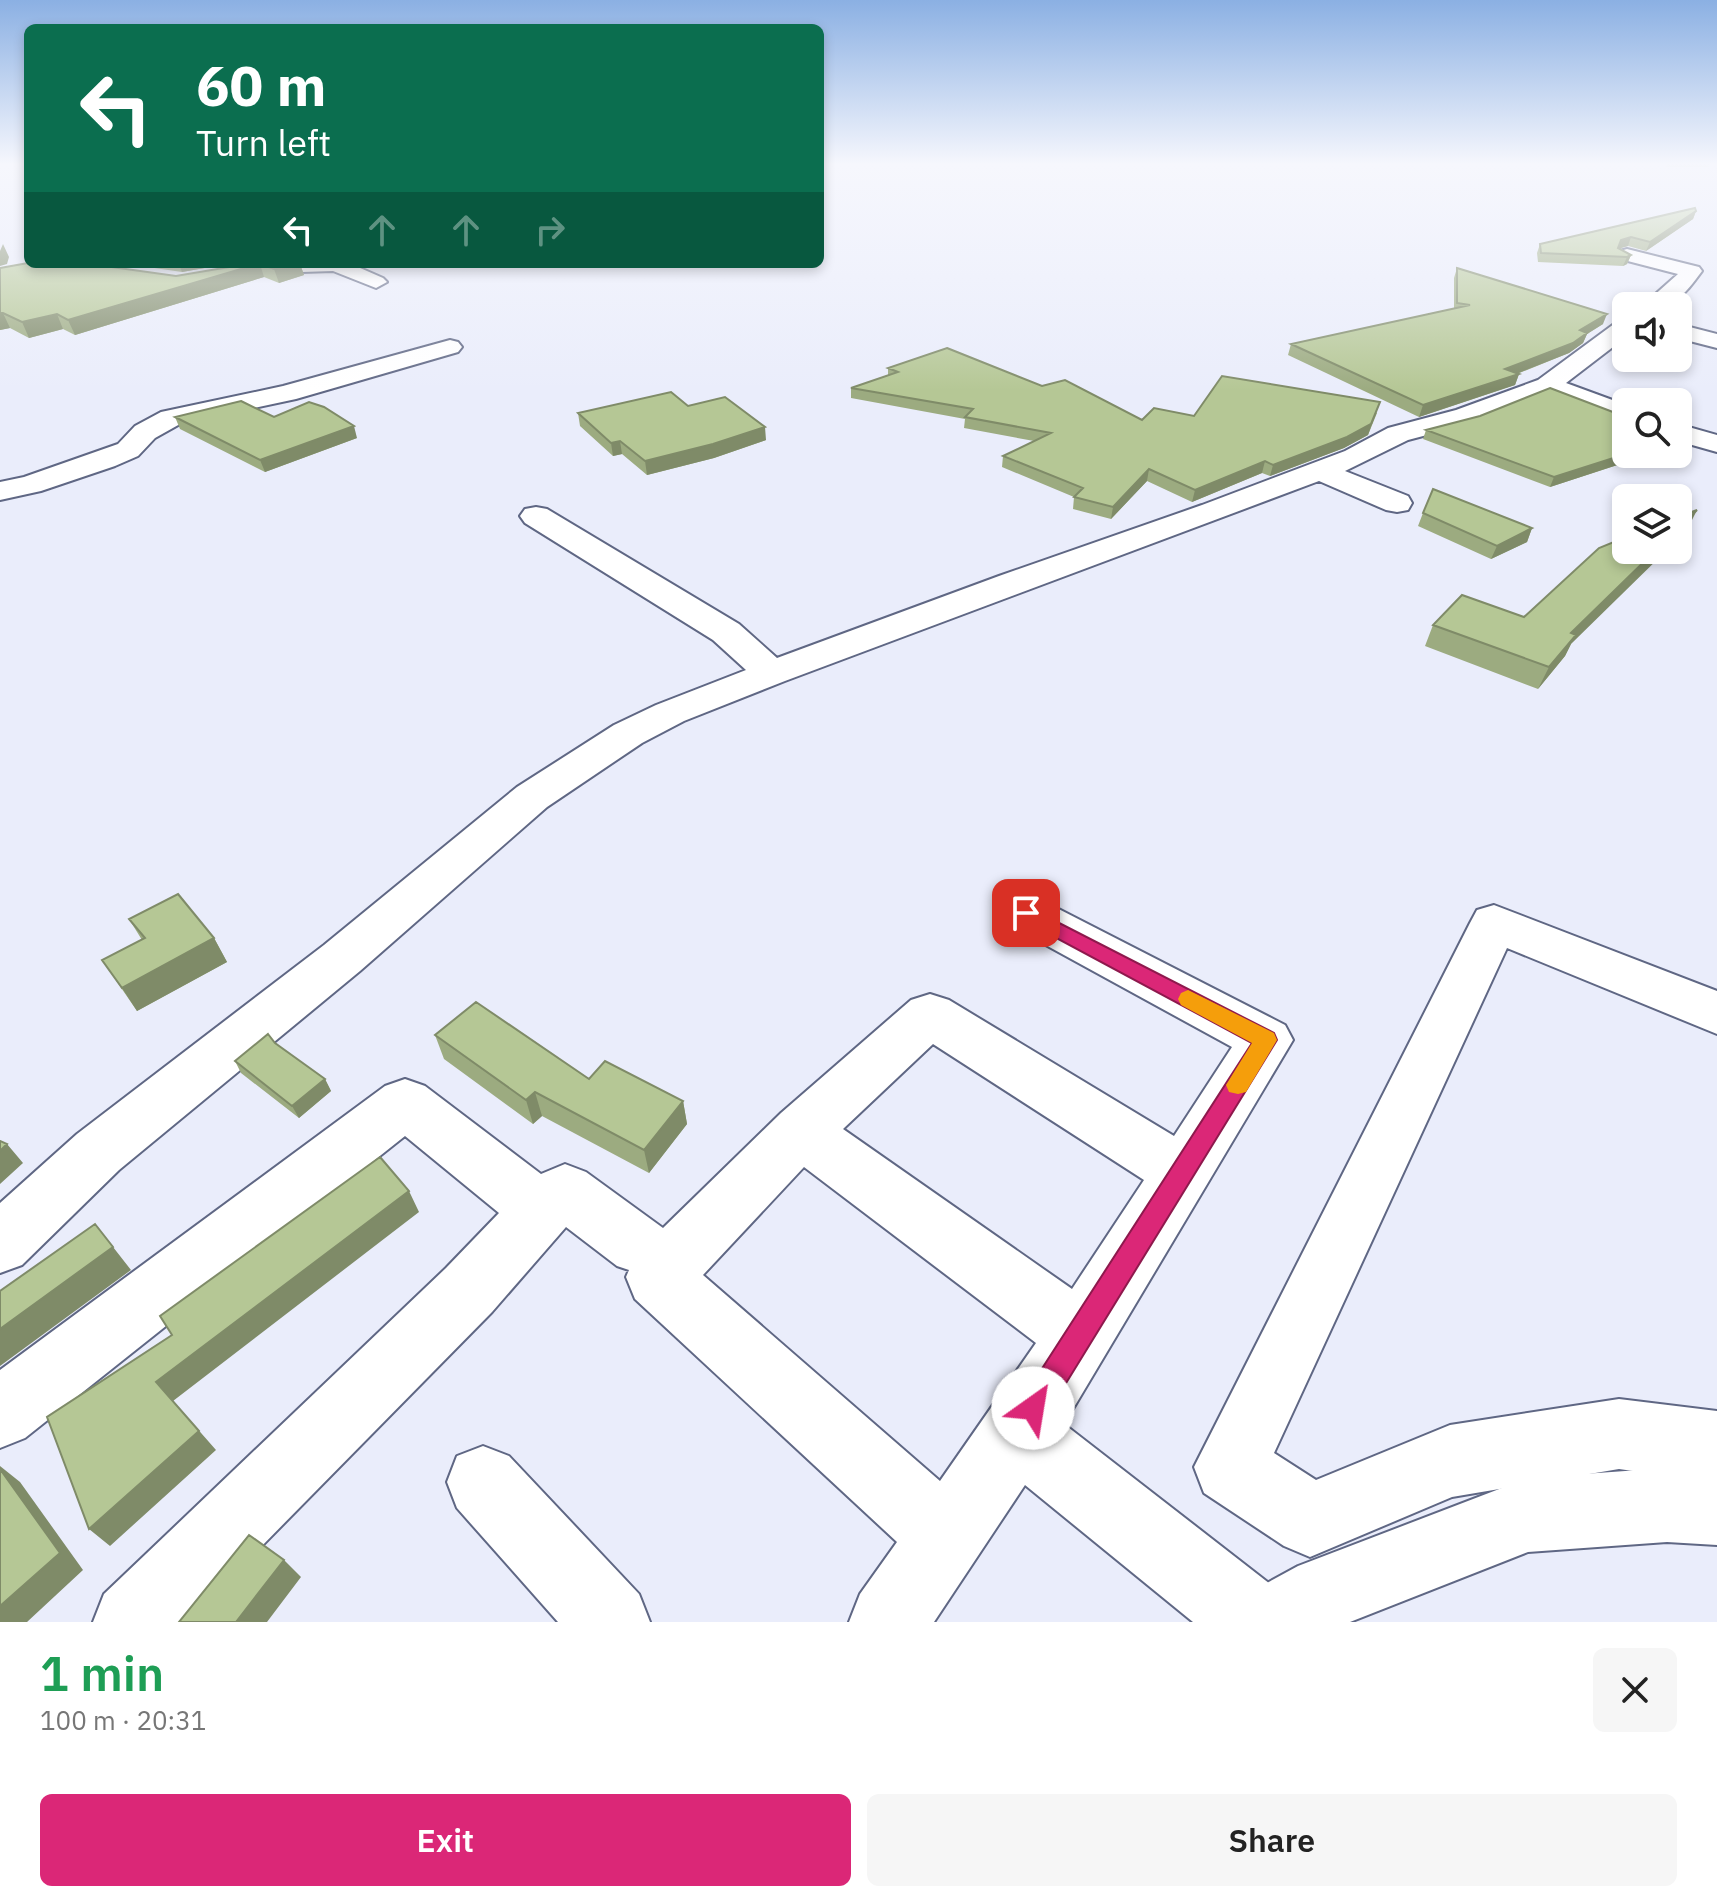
<!DOCTYPE html>
<html lang="en">
<head>
<meta charset="utf-8">
<style>
	:root { --surface:#fff; --page:#f6f6f6; --text:#222; --muted:#767676; --accent:#db2777 }
	body { margin:0; font-family:"IBM Plex Sans",sans-serif; background:var(--page); color:var(--text); height:100vh; display:flex; flex-direction:column; font-size:30px; white-space:nowrap }
	* { box-sizing:border-box; margin:0 }
	p { font-size:26px; color:var(--muted) }
	.icon { flex:none; width:44px; height:44px; fill:none; stroke:currentColor; stroke-width:2; stroke-linecap:round; stroke-linejoin:round }
	.map { position:relative; height:1622px; overflow:hidden }
	.sheet { display:flex; flex-direction:column; background:var(--surface); flex:1 }
	.sheet>* { flex:none }
	.hud { position:absolute; left:24px; top:24px; width:800px; height:244px; border-radius:12px; box-shadow:0 4px 12px #0003; background:#0b6e4f; color:#fff; overflow:hidden }
	.fabs { position:absolute; left:1612px; top:292px; display:grid; gap:16px }
	.fabs a { display:grid; place-items:center; width:80px; height:80px; border-radius:12px; background:var(--surface); box-shadow:0 4px 12px #0003; font-size:40px }
	.pin { position:absolute; display:grid; place-items:center; width:68px; height:68px; color:#fff; margin:-34px; border-radius:16px; box-shadow:0 4px 12px #0006 }
	.me { position:absolute; width:88px; margin:-44px; rotate:32deg; stroke-linejoin:round; filter:drop-shadow(0 0 6px #0008) }
	.turn { display:flex; align-items:center; gap:28px; height:168px; padding:0 40px; font-size:36px }
	.turn .icon { width:104px; height:104px; stroke-width:2.5 }
	.turn b { display:block; font-size:56px; line-height:68px }
	.lanes { display:flex; align-items:center; height:76px; padding:0 40px; background:#0003; justify-content:center; gap:40px; direction:ltr }
	.lanes .off { opacity:.35 }
	.round { display:grid; place-items:center; flex:none; width:84px; height:84px; border-radius:12px; background:var(--page) }
	.summary { display:flex; align-items:center; justify-content:space-between; height:136px; padding:0 40px }
	h1 { font-size:48px; font-weight:600; line-height:60px; color:#1e9e55 }
	.cta { display:flex; gap:16px; margin-top:auto; padding:16px 40px }
	.cta a { flex:1; height:92px; border-radius:12px; background:var(--accent); color:#fff; font-size:32px; font-weight:600; line-height:92px; text-align:center }
	.cta a+a { background:var(--page); color:var(--text) }
	.map>svg:first-child { display:block }
	.lines { fill:none; stroke-linecap:round; stroke-linejoin:round }
	.minor-casing { stroke:#5f6784; stroke-width:4 }
	.tertiary-casing { stroke:#5f6784; stroke-width:4 }
	.minor { fill:#fff; fill-rule:evenodd }
	.tertiary { fill:#fff; fill-rule:evenodd }
	.wall { fill:#9cab80 }
	.shaded-wall { fill:#7f8b68 }
	.building { fill:#b5c795; stroke:#7f8b68; stroke-width:2 }
	.route { fill:#db2777; stroke:#8e194d; stroke-width:2 }
	.slow { fill:#f59e0b }
</style>
</head>
<body>
<div class="map">
<svg width="1717" height="1622" viewBox="0 0 1717 1622">
	<rect width="100%" height="100%" fill="#eaedfb"/>
	<g class="lines">
		<defs>
			<path id="minor" d="M1627,249L1699,267L1702,271C1682,298 1676,306 1642,306L1678,274L1620,259L1617,255L1620,251Z
				M242,264H351L383,278L387,282L376,288L333,271L236,274L233,270Z
				M1626,319V337L1566,383L1626,405V422L1547,394L1476,422L1408,440L1345,471L1408,496L1412,503L1408,510L1397,512L1386,510L1319,481L785,681L684,721L642,743L547,807L360,971L119,1170L22,1265L0,1273V1203L77,1134L324,945L517,787L614,725L656,705L746,670L713,640L525,523L520,516L525,509L536,507L547,509L739,624L777,658L999,576L1202,505L1345,451L1388,428L1456,410L1538,380L1618,321Z
				M1678,324L1717,334V348L1678,338Z
				M450,340L458,342L462,347L458,352L296,399L180,424L155,438L138,456L115,466L41,491L0,500V482L24,477L118,444L135,426L161,412L283,386Z
				M1678,424L1717,435V452L1678,441Z
				M1026,896L1043,901L1285,1025L1293,1040L1064,1424L1283,1594L1294,1622H1193L1025,1485L934,1622H849L860,1594L897,1542L635,1299L626,1277L629,1270L617,1266L566,1227L492,1312L187,1622H93L104,1594L446,1268L499,1213L405,1136L25,1438L0,1448V1370L385,1086L405,1079L425,1086L541,1174L565,1164L586,1172L663,1228L781,1113L911,1000L930,994L949,1000L1174,1136L1232,1047L1009,925L1002,913L1009,901ZM933,1044L1144,1180L1072,1289L843,1129ZM804,1167L1036,1343L940,1481L703,1275Z
				M1494,905L1717,991V1034L1507,948L1274,1453L1316,1480L1450,1425L1619,1399L1717,1411V1483L1619,1469L1452,1497L1310,1557L1284,1546L1204,1493L1194,1467L1470,923L1477,910Z
				M483,1446L509,1456L639,1594L650,1622H558L457,1508L447,1482L457,1456Z"/>
			<path id="tertiary" d="M1667,1468L1717,1471V1545L1667,1542L1528,1552L1350,1622H1236L1247,1594L1298,1566L1528,1478Z"/>
		</defs>
		<use href="#minor" class="minor-casing"/>
		<use href="#tertiary" class="tertiary-casing"/>
		<use href="#minor" class="minor"/>
		<use href="#tertiary" class="tertiary"/>
	</g>
	<path class="wall" d="M1666,164H1709L1708,167H1667Z
		M1696,211L1693,219L1646,251L1628,246L1620,248L1631,255L1627,264L1623,266L1538,262L1537,253L1540,244Z
		M127,264H227L182,272Z
		M247,264H300L304,275L279,283L264,277L75,335L63,329L29,338L10,328L0,330V268L176,276Z
		M1457,268L1603,324L1587,334L1583,343L1569,353L1517,374H1519L1515,385L1419,417L1288,355L1291,344L1454,309V278Z
		M888,368L1042,386L1142,420L1194,416L1377,413L1368,435L1344,448L1270,476L1262,473L1192,502L1147,481L1111,519L1073,509L1074,497L1002,467L1003,456L1034,441L964,428L965,419L851,398V388L888,375Z
		M688,406L766,440L714,458L647,475L622,454L613,456L580,426L578,413Z
		M175,417H274L357,438L265,472L180,429Z
		M1426,430L1626,454H1651L1550,487L1423,439Z
		M1423,513L1532,528L1527,542L1491,559L1418,526Z
		M1433,625L1571,644L1565,656L1538,689L1425,646Z
		M129,919L214,938L227,962L137,1011L102,960L142,940Z
		M435,1035L589,1079L683,1101L687,1124L649,1173L542,1116L533,1124L444,1059Z
		M275,1043L325,1079L331,1091L299,1118L241,1073L235,1061Z"/>
	<path class="shaded-wall" d="M1696,211L1693,219L1646,251L1650,242Z
		M1631,237L1628,246L1618,249L1621,240Z
		M3,244L9,257L7,264L0,266V251Z
		M1631,255L1627,264L1623,266L1627,257Z
		M179,264H227L182,272Z
		M260,264L264,277L75,335L68,320Z
		M290,264H300L304,275L279,283L274,269Z
		M0,313H3L10,328L0,330Z
		M57,314L63,329L29,338L22,322Z
		M1607,314L1603,324L1587,334L1583,343L1569,353L1501,380L1505,369L1580,330Z
		M1519,374L1515,385L1419,417L1423,405Z
		M1380,402L1368,435L1344,448L1270,476L1273,465Z
		M354,426L357,438L265,472L260,460Z
		M765,427L766,440L714,458L647,475L645,461Z
		M620,441L622,454L613,456L611,443Z
		M1626,454H1651L1550,487L1554,477Z
		M1265,461L1262,473L1192,502L1195,490Z
		M1149,469L1147,481L1111,519L1113,507Z
		M1697,510L1687,530L1678,539V529Z
		M1532,528L1527,542L1491,559L1497,546Z
		M1656,550H1667L1571,644L1565,656L1538,689L1549,667L1571,633Z
		M214,938L227,962L137,1011L122,988Z
		M325,1079L331,1091L299,1118L292,1106Z
		M535,1092L542,1116L533,1124L526,1100Z
		M683,1101L687,1124L649,1173L644,1150Z
		M7,1144L23,1163L0,1184V1151Z
		M409,1191L419,1212L173,1401L216,1450L110,1546L89,1529L156,1382Z
		M95,1224L131,1270L0,1366V1329Z
		M0,1466L20,1482L83,1570L27,1622H0Z
		M284,1560L301,1577L267,1622H236Z"/>
	<path class="building" d="M1695,208L1696,211L1650,242L1631,237L1621,240L1618,248L1631,255L1627,257L1541,253L1540,244Z
		M28,263L90,264L176,276L247,264H258L68,320L57,314L22,322L3,313H0V268Z
		M261,264H290L274,269Z
		M1457,268L1607,314L1580,330L1587,333L1573,343L1505,369L1519,374L1423,405L1291,344L1470,305L1457,303Z
		M947,348L1042,386L1065,380L1142,420L1154,408L1194,416L1222,376L1380,402L1371,424L1347,437L1273,465L1265,461L1195,490L1149,469L1113,507L1074,497L1083,488L1003,456L1051,433L965,417L973,409L851,388L898,372L888,368Z
		M1550,388L1626,417V454L1554,477L1426,430L1480,416Z
		M671,392L688,406L725,397L765,427L713,444L645,461L620,441L611,443L578,413Z
		M241,401L274,417L309,402L324,407L354,426L260,460L175,417Z
		M1433,489L1532,528L1497,546L1423,513Z
		M1697,510L1678,529V517Z
		M1626,537V550H1656L1571,633L1576,635L1549,667L1433,625L1462,595L1524,617L1599,548Z
		M178,894L214,938L122,988L102,960L145,938L129,919Z
		M476,1002L589,1079L605,1061L683,1101L644,1150L535,1092L526,1100L435,1035Z
		M268,1034L275,1043L325,1079L292,1106L235,1061Z
		M0,1141L7,1144L0,1151Z
		M380,1157L409,1191L156,1382L199,1431L89,1529L47,1417L172,1335L160,1316Z
		M95,1224L113,1247L0,1329V1291Z
		M0,1469L60,1553L0,1606Z
		M249,1535L284,1560L236,1622H179Z"/>
	<linearGradient id="sky" x2="0" y2="1"><stop stop-color="#8bb0e3"/><stop offset="0.42" stop-color="#f6f7fd"/><stop offset="1" stop-color="#f6f7fd" stop-opacity="0"/></linearGradient>
	<rect width="1717" height="391" fill="url(#sky)"/>
	<path class="route" d="M1026,906L1274,1033L1277,1040L1044,1419L1033,1423L1023,1419L1019,1408L1023,1398L1252,1043L1019,918L1016,913L1019,908Z"/>
	<path class="slow" d="M1188,990L1274,1033L1277,1040L1246,1092L1238,1094L1229,1092L1226,1085L1252,1043L1181,1005L1178,999L1181,993Z"/>
</svg>
<div class="fabs">
<a><svg class="icon" aria-label="sound" viewBox="0 0 24 24"><path d="M4 9h4l5-4v14l-5-4H4zM17 9q2 3 0 6"/></svg></a>
<a><svg class="icon" aria-label="search" viewBox="0 0 24 24"><circle cx="10" cy="10" r="6"/><path d="M15 15l6 6"/></svg></a>
<a><svg class="icon" aria-label="layers" viewBox="0 0 24 24"><path d="M12 4l9 5-9 5-9-5zM3 14l9 5 9-5"/></svg></a>
</div>
<div class="pin" style="left:1026px;top:913px;background:#d93025"><svg class="icon" aria-label="arrive" viewBox="0 0 24 24"><path d="M6 21V4h12l-3 4 3 4H6"/></svg></div>
<svg class="me" style="left:1033px;top:1408px" viewBox="-20 -20 40 40"><circle r="19" fill="#fff"/><path d="M0-13L10 11 0 6-10 11z" fill="#db2777"/></svg>
<div class="hud">
<div class="turn"><svg class="icon" aria-label="left" viewBox="0 0 24 24"><path d="M17 20v-9H6M10 6l-5 5 5 5"/></svg><div><b>60 m</b>Turn left</div></div>
<div class="lanes"><svg class="icon" aria-label="left" viewBox="0 0 24 24"><path d="M17 20v-9H6M10 6l-5 5 5 5"/></svg><svg class="icon off" aria-label="ahead" viewBox="0 0 24 24"><path d="M12 20V5M6 11l6-6 6 6"/></svg><svg class="icon off" aria-label="ahead" viewBox="0 0 24 24"><path d="M12 20V5M6 11l6-6 6 6"/></svg><svg class="icon off" aria-label="right" viewBox="0 0 24 24"><path d="M7 20v-9h11M14 6l5 5-5 5"/></svg></div>
</div>
</div>
<section class="sheet">
<div class="summary"><div><h1>1 min</h1><p>100 m · 20:31</p></div><a class="round"><svg class="icon" aria-label="close" viewBox="0 0 24 24"><path d="M6 6l12 12M18 6L6 18"/></svg></a></div>
<div class="cta"><a>Exit</a><a>Share</a></div>
</section>
</body>
</html>
